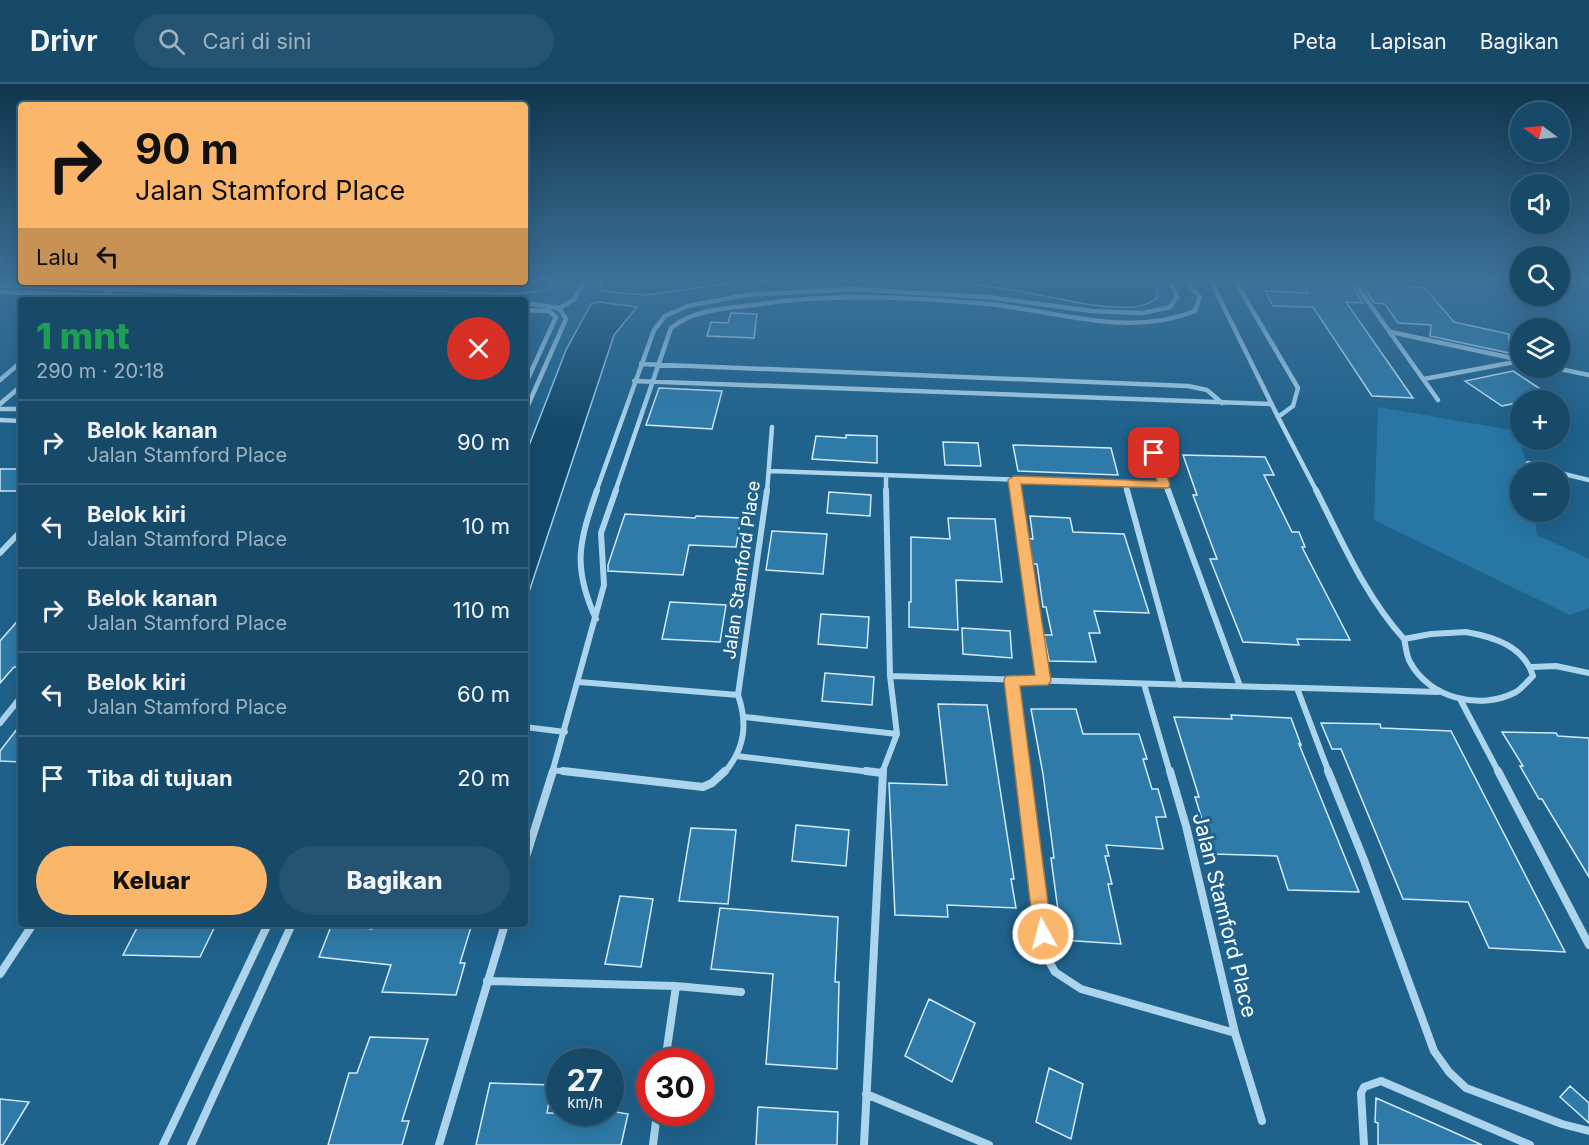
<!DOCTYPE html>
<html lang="id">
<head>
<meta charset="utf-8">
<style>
	:root { --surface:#174a69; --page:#245471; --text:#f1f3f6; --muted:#9eb3c0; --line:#36627d; --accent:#fab76b }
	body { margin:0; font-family:Inter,sans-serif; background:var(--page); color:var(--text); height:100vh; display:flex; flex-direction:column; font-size:22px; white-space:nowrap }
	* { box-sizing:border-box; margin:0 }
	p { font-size:20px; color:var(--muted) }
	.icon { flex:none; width:33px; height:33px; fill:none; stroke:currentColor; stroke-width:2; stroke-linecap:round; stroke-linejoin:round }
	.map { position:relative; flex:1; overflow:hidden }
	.sheet { position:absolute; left:18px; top:213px; width:510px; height:630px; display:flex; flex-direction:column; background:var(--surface); border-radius:6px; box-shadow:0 6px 24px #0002,0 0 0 2px var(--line) }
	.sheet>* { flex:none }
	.top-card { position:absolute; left:18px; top:18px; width:510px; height:183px; border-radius:6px; box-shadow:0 6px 24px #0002,0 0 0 2px var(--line); background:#fab76b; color:#111; overflow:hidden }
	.needle { width:39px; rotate:285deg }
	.tools { position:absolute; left:1510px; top:18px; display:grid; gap:12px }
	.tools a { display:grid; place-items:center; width:60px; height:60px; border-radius:50%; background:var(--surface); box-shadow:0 6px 24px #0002,0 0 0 2px var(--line); font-size:30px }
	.speed { position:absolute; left:546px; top:964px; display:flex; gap:12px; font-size:30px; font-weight:700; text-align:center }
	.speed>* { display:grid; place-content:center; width:78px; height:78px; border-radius:50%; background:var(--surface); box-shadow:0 6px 24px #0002,0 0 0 2px var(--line); line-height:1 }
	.speed small { font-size:15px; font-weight:400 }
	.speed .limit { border:9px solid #d22; background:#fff; color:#111 }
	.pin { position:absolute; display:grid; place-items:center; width:51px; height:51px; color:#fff; margin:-26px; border-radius:12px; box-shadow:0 3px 9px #0006 }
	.me { position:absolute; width:66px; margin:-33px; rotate:353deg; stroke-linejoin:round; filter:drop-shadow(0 0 4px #0008) }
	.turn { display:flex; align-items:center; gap:21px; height:126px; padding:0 18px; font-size:27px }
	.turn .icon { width:78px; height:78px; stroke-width:2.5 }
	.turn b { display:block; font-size:42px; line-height:51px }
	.then { display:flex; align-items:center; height:57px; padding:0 18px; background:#0003; gap:12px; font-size:22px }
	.round { display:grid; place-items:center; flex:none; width:63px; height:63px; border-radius:32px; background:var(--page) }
	.summary { display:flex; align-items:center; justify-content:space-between; height:102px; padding:0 18px }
	h1 { font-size:36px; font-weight:800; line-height:45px; color:#1e9e55 }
	.action { display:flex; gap:12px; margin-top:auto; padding:12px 18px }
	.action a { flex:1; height:69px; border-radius:36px; background:var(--accent); color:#111; font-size:24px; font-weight:800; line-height:69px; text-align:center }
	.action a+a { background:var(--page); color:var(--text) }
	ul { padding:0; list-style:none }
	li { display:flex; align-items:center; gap:18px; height:84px; padding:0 18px; border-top:2px solid var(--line) }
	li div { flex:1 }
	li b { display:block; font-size:22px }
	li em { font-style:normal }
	header { display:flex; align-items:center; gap:36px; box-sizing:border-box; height:84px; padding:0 30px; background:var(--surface); border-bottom:2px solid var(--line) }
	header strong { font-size:28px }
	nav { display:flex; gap:33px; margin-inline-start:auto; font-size:21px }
	.search { width:420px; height:54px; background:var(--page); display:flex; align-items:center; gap:15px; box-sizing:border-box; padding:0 21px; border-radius:33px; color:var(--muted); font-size:22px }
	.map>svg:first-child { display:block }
	.green { fill:#2876a4 }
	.water { fill:#15496b; stroke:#9fd2ee; stroke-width:1.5 }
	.building { fill:#2e7ba9; stroke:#d1eaf9; stroke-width:1.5 }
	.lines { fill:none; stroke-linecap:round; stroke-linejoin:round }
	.street-far2 { stroke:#acd4ec; stroke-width:4.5 }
	.street-far1 { stroke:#acd4ec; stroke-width:6 }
	.street { stroke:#acd4ec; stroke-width:8 }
	.route { fill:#fab76b; stroke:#a27746; stroke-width:1.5 }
	.labels { text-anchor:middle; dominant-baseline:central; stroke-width:6; stroke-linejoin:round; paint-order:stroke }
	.street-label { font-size:18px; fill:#fff; stroke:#1f628c }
	.near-street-label { font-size:21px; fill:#fff; stroke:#1f628c }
</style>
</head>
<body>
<header>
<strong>Drivr</strong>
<div class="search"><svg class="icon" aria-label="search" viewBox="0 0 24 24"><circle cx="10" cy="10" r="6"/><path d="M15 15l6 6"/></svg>Cari di sini</div>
<nav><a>Peta</a><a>Lapisan</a><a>Bagikan</a></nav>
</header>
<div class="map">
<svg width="1589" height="1061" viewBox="0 0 1589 1061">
	<rect width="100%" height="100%" fill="#1f628c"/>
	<path class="green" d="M1378,323L1517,347L1529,388H1521V428H1534L1537,451L1589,475V524L1570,531L1374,436Z"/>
	<path class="water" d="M525,195H551L550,201L546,206L515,210L333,204L261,198H525Z
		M602,195H822L724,200L647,211L600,207Z
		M890,195H1148L1158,207L1157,214C1150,219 1142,223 1132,223C1096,225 1058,214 1023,208C979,200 934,196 890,195Z
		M599,218L637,223L614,251L525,520V372L566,266L591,220Z"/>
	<path class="building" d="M1301,195H1348L1363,219L1346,218L1413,314L1372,312L1313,223L1273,222L1265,207L1308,209Z
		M1358,195H1403L1410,203L1425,204L1454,238L1509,250V269L1430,252L1431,241L1398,239L1385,220L1374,219Z
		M731,229L757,230L754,254L707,252L711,238L728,239Z
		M1513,287L1551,312L1502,322L1465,297Z
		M659,304L722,307L712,345L646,341Z
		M846,351L877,352V379L812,375L816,352L846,354Z
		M943,358L978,359L981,382L945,381Z
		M1013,361L1111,364L1118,391L1018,387Z
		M1183,371L1265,373L1274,391H1264L1292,448H1299L1305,463H1302L1350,556L1297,555L1299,561L1243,558L1210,475H1217L1193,411H1197Z
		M0,385H21V407H0Z
		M829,408L871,411L870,432L827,429Z
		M625,430L695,434L696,432L741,434L736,463L689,461L683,491L608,487V481Z
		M1030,432L1070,434L1073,448L1124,450L1149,529L1094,527L1100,549H1089L1096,578L1049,577L1044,551H1052L1046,523H1043L1037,480H1031L1027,454L1033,455Z
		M948,434L995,435L1002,498L956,496L958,546L909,543V518H911V453L950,455Z
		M772,447L827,450L823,490L766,486Z
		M670,518L726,521L720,558L662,555Z
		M821,530L869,533L867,564L818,560Z
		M21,533V583H14L0,599V557Z
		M962,544L1010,547L1012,574L963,570Z
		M825,589L874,593L872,621L822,617Z
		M938,620L987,621L1014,795H1011L1016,824L947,821L948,833L895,831L889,699L947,701Z
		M1031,625H1076L1083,650H1139L1147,675H1143L1152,705H1158L1166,733H1156L1163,765L1106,761L1109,772H1105L1112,800H1108L1121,860L1062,856L1051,774H1054L1043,690Z
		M1231,631L1291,634L1301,661L1299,660L1359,808L1288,806L1277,772L1213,770L1195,713H1199L1174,633L1232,635Z
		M1321,639L1380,640L1381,644L1451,647L1565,868L1489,864L1468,818L1403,815L1341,665H1332Z
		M21,640V678L0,677V667Z
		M1502,648L1556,649L1558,652L1589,654V793L1542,715H1539L1520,682H1523Z
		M796,741L849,746L846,782L792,777Z
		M691,744L736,746L728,820L679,817Z
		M620,812L653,815L641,883L605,880Z
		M720,824L838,833L835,898H839L837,985L766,980L773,890L711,885Z
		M139,840H216L200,873L123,871Z
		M332,840L372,845V840H472L460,879H465L456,911L382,908L391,881L319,873Z
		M929,915L975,939L952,998L905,972Z
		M370,953L428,955L402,1037H409L402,1061H328L349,989H357Z
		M1049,984L1083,1000L1071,1055L1036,1038Z
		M490,999L552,1001L547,1029H610V1027L628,1030L621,1061H476Z
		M1570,1002L1589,1019V1039L1560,1013Z
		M1376,1014L1451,1047L1482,1061H1378V1039L1375,1038Z
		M0,1015L29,1018L3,1061H0Z
		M758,1023L838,1028L837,1061H756Z"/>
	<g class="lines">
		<path class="street-far2" d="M1210,195L1278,333L1293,322L1298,304L1234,195
			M1352,195L1438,316
			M0,201L427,216
			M130,206L138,198
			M0,208L232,216
			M98,216L120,198
			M525,219L559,224L566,235L525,328
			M558,225L573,216L586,195
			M525,226L549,227L556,233L525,301
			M1391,248L1521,276
			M641,280L1188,302L1207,306L1222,319
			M1555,284L1589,291
			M1424,295L1520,277
			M0,296L21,278
			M634,297L1271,320
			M0,320L21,302
			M0,325H21
			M1278,333L1317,408
			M0,336L21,337
			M1154,369L1168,408
			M1528,379L1559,388
			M770,387L1164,401
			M1560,389L1589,396
			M886,391V408
			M1014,396L1016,408
			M1125,399L1127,408
			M596,408L654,246L665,232L688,222L746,211L852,205L988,213L1092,227L1143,229L1170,223L1177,213L1171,199L1165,195
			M615,408L671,244C695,225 724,225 753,221C831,209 910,213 989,220C1058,227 1127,254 1195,227L1200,213L1184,195
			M767,408L772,343"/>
		<path class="street-far1" d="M1015,406L1043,597
			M1127,406L1180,601
			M1168,406L1240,602
			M1316,406C1342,457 1365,512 1404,555
			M0,469L21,447
			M596,535C572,483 579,458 597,406
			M1466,548C1494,553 1524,562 1533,592C1528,597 1522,604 1516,608C1480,627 1429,614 1410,578C1406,571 1406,562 1404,555L1431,550Z
			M1532,583L1556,582L1589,589
			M890,592L1438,608
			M1012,596L1023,689
			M579,598L738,611
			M1144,600L1170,689
			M1297,604L1329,689
			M1460,615L1499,689
			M745,633L897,650
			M0,639L21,613
			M525,643L565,648
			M736,672L879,689
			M553,686L577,689
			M552,689L604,501L601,449L616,406
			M724,689C745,665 748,640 738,611L767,406
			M882,689L897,650L890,592L886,406"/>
		<path class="street" d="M563,687L703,703L712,699L725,687
			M866,687L882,689
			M1023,687L1045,870L1055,888L1081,905L1235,949L1186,742L1170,687
			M1328,687L1364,776L1434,967L1449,988L1466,1004L1562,1040L1589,1047
			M1498,687L1589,861
			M525,776L553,687
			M0,890L33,840
			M487,897L676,902L741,908
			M1235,949L1262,1037
			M665,978L676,902
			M866,1010L989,1061
			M163,1061L268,840
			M191,1061L292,840
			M439,1061L505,840
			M653,1061L657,1029
			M864,1061L883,687
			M1364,1061L1361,1009L1364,1003L1381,997L1530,1061"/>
	</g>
	<linearGradient id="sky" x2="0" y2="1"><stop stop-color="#11364d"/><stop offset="0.57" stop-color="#3c7199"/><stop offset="1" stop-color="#3c7199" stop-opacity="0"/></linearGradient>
	<rect width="1589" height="344" fill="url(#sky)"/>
	<path class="route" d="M1154,366L1160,369L1170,401L1168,404L1021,400L1051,597L1048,601L1020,602L1052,850L1049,856L1043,859L1036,856L1034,850L1004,596L1006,592L1035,591L1008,396L1014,392L1157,397L1148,369Z"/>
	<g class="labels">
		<g class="street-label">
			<text transform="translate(741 486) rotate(-82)">Jalan Stamford Place</text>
		</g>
		<g class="near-street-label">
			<text transform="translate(1225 831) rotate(76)">Jalan Stamford Place</text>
		</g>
	</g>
</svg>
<div class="tools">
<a><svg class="needle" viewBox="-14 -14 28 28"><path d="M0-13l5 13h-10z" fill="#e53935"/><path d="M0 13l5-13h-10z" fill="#9eb3c0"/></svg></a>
<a><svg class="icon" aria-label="sound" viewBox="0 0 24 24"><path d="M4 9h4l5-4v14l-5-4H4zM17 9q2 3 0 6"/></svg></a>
<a><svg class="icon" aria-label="search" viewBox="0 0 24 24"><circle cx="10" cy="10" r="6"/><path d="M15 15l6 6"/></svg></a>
<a><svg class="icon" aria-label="layers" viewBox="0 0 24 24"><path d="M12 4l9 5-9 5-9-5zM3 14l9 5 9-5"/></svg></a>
<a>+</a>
<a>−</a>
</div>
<div class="speed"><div>27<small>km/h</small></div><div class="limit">30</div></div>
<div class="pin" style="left:1154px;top:369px;background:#d93025"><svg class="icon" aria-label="arrive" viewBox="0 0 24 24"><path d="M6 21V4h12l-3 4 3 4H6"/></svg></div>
<svg class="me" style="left:1043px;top:850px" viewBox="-20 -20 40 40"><circle r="17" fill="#fab76b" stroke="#fff" stroke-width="3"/><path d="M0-11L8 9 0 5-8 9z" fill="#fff"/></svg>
<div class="top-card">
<div class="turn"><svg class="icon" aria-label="right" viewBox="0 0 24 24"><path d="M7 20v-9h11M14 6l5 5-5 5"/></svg><div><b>90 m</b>Jalan Stamford Place</div></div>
<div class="then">Lalu<svg class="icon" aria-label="left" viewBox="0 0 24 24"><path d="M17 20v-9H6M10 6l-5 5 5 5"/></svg></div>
</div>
<section class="sheet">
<div class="summary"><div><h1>1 mnt</h1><p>290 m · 20:18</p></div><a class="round" style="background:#d93025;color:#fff"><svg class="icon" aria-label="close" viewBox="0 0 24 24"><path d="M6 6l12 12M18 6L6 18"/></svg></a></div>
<ul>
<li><svg class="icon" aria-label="right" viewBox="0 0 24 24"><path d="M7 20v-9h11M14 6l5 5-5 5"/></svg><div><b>Belok kanan</b><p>Jalan Stamford Place</p></div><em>90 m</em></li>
<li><svg class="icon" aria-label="left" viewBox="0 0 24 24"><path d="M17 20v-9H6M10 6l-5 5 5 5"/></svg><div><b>Belok kiri</b><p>Jalan Stamford Place</p></div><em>10 m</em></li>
<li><svg class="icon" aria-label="right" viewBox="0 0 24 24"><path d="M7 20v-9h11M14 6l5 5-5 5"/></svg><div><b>Belok kanan</b><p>Jalan Stamford Place</p></div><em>110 m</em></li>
<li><svg class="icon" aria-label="left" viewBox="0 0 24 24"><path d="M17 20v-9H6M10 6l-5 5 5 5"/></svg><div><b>Belok kiri</b><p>Jalan Stamford Place</p></div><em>60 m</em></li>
<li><svg class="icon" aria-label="arrive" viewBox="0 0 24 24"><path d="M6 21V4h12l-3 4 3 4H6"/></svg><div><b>Tiba di tujuan</b></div><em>20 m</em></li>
</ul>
<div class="action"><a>Keluar</a><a>Bagikan</a></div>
</section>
</div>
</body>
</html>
